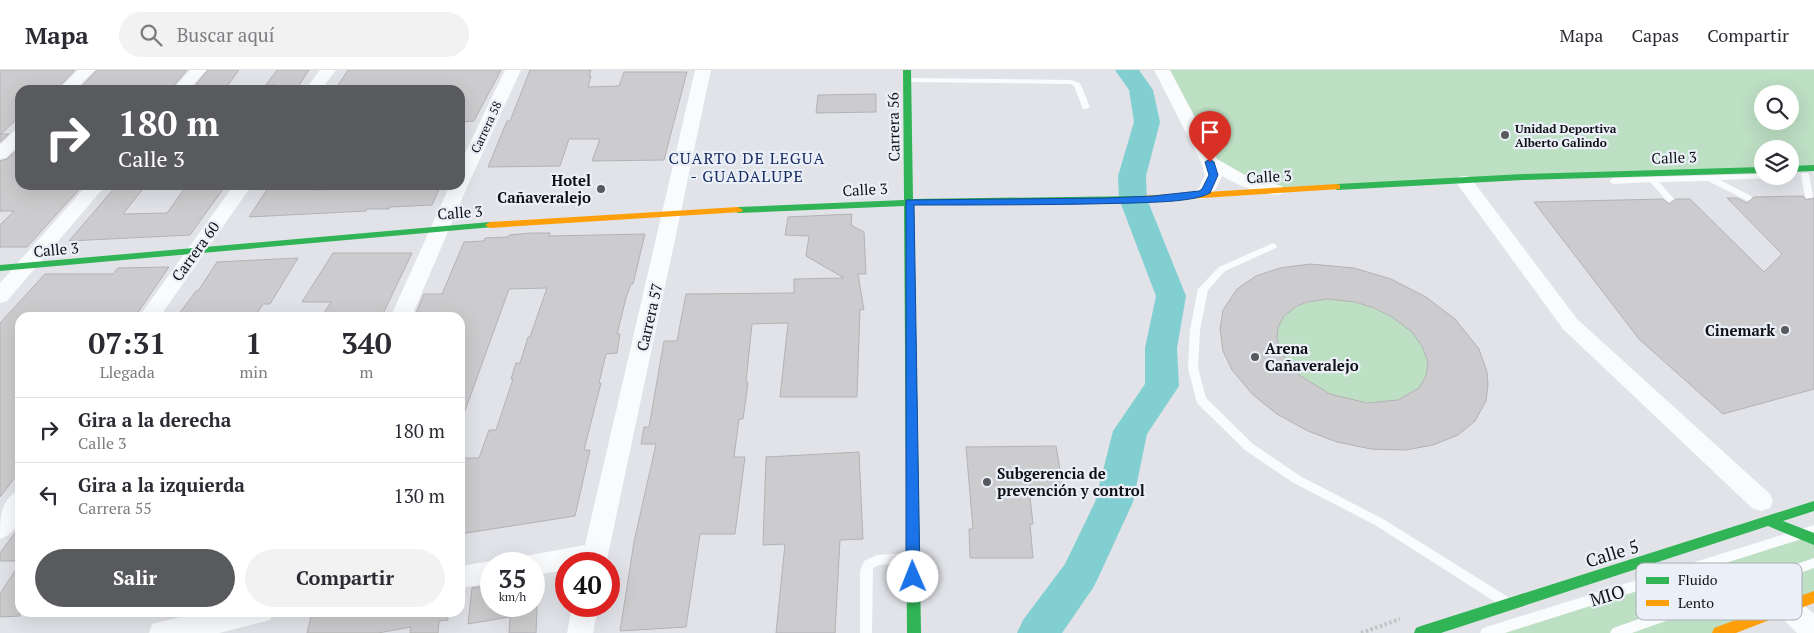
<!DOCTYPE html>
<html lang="es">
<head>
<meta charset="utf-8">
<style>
	:root { --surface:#fff; --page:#f2f2f3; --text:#2b2b33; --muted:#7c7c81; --line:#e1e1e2; --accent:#595a5e }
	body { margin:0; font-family:"PT Serif",serif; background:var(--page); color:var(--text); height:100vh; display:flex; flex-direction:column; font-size:19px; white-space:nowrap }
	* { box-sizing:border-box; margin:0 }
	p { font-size:16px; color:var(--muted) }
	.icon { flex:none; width:28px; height:28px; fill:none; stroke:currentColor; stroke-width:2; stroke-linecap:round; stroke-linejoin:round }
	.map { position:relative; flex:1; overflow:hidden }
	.details { position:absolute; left:15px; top:242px; width:450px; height:305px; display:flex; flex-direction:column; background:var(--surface); border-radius:15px; box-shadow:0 5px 20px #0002 }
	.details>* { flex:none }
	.banner { position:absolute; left:15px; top:15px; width:450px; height:105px; border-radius:15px; box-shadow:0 5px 20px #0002; background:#595a5e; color:#fff; overflow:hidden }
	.tools { position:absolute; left:1754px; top:15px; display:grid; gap:10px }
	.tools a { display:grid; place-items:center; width:45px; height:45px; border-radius:50%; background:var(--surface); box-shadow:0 5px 20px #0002; font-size:25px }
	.speed { position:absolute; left:480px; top:482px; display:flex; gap:10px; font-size:25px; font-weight:700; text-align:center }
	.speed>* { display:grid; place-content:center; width:65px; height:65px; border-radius:50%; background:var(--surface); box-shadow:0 5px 20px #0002; line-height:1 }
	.speed small { font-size:12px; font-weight:400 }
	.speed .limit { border:8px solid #d22; background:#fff; color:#111 }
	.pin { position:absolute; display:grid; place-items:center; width:42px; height:42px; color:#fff; margin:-51px -21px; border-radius:50% 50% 50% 0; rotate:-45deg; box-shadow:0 0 5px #0007 }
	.pin .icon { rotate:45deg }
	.me { position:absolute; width:55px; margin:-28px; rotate:359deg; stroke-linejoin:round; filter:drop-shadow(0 0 4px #0008) }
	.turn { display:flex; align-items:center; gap:18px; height:105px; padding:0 20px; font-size:22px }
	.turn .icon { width:65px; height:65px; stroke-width:2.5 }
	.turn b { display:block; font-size:35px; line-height:42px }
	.eta { display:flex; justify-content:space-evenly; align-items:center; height:85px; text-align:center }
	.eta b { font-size:30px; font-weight:800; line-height:35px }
	.action { display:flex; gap:10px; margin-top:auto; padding:10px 20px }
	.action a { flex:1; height:58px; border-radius:30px; background:var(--accent); color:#fff; font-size:20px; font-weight:800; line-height:58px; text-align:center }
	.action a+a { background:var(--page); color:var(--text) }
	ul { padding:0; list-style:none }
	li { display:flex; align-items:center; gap:15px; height:65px; padding:0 20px; border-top:1px solid var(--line) }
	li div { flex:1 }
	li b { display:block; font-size:19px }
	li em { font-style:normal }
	header { display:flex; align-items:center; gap:30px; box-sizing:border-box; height:70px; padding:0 25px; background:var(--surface); border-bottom:1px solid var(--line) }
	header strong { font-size:24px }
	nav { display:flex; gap:28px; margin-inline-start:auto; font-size:18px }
	.search { width:350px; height:45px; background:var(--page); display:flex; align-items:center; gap:12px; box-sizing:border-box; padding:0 18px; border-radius:28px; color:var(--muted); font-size:19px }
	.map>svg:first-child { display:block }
	.green { fill:#bddfc4; fill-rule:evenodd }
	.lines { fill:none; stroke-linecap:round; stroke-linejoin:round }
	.river { fill:#82cfd2; fill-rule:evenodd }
	.building { fill:#cccbcd; stroke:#b3b3b4; fill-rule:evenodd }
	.path { stroke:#c1c2c4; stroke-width:4; stroke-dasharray:2.5 2.5; stroke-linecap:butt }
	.lane { fill:#fafbfc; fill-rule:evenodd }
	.street { fill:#fafbfc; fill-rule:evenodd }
	.fast { fill:#30b455; fill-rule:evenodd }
	.slow { fill:#ff9f0a; fill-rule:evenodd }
	.route { fill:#1a73e8; stroke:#114b97 }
	.poi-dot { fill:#595a5e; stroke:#ebf0f8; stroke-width:2 }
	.labels { text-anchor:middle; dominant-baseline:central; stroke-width:4.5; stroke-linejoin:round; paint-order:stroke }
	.far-street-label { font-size:12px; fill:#101114; stroke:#ebf0f8 }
	.far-poi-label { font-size:12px; font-weight:bold; fill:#101114; stroke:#ebf0f8; text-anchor:start }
	.street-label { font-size:15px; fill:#101114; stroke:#ebf0f8 }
	.poi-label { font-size:15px; font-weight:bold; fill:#101114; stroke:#ebf0f8; text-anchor:end }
	.neighbourhood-label { font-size:16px; letter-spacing:1px; fill:#182c62; stroke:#ebf0f8 }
	.near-street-label { font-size:18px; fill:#101114; stroke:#ebf0f8 }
	.key { fill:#ebf0f8; stroke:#a9adb4; stroke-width:1 }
	.key-label { font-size:14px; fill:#101114 }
</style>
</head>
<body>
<header>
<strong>Mapa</strong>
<div class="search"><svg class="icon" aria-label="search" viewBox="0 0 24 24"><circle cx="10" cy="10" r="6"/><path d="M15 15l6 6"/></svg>Buscar aquí</div>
<nav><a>Mapa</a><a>Capas</a><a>Compartir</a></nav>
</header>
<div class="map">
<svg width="1814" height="563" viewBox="0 0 1814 563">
	<rect width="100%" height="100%" fill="#e1e3e8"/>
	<path class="green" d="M1162,0H1814V98L1790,99V79H1762V100L1523,107L1276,120L1223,101ZM1762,24H1790V51H1762Z
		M1333,229C1369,233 1418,249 1427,289C1429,299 1427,310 1420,317C1410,328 1395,331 1381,332C1348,335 1307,320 1287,292C1259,252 1296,229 1333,229Z
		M1814,460V527L1719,563H1486Z"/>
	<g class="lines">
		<path class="river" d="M1115,0H1139L1153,20L1160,52L1146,106L1147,129L1186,226L1177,278L1179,316L1147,364L1133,432L1099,506L1093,518L1062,563H1017L1023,550L1065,494L1095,432L1113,361L1145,314V278L1156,226L1119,129L1118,106L1134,52L1129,20Z"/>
	</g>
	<path class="building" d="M0,0H75L56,20H20V46L1,64H9L0,72Z
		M97,0H187L170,20H78Z
		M208,0H239L224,20L192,19Z
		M277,0H309L296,20H271L275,15H266Z
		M348,0H501L474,51L460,52V20H335Z
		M530,0H591L589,6H591L588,17L619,16L624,2H687L664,90L592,91L600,69H569L560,96L488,97L507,51H510Z
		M876,24V42L816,43L818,25Z
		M20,77V115H83L27,177H0V155L14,141H0V91L7,89Z
		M117,115H146L123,144L167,143L187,115H226L190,165L69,171Z
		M270,115H318L314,120L381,118L403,115H441L432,135L390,137L389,139H366V141L249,147Z
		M1803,126L1806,130L1814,128V319L1723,344L1639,269L1534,132L1663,129L1669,134L1676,129H1690L1764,202L1782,184L1727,128H1737L1747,133L1754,127Z
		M852,144L851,155L864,162L866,204H858L864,240L860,239L857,327H780L788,253L752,254L746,312H748L746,328L743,349H739L734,387H745L735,464H700L686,557L620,561L634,472L656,374H641L644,357H649L664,271H677L686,224L794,223V209L844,208L806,186L809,166L785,165L788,147Z
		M531,163H550L549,166L645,164L633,214H631L626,228L617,264H620L617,283L606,284L599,313H601L584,380H590L575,446L460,464V388H479L489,360H496L513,309H511L516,293H520L528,267H530L547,218L509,219L462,349H460V248H414L424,224H442L464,172L484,171L485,168L508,167L509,165Z
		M333,183H412L381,248H321L331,232H302Z
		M298,188L270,234H263L254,248H176L196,221H198L217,192Z
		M1310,194L1354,198L1391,209L1426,227L1455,249L1479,279L1487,302L1488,315L1486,331L1475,351L1458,365L1433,375L1406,380L1371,379L1337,372L1308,361L1277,344L1253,325L1232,300L1223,281L1220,259L1223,240L1237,219L1256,206L1280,198ZM1328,229L1355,232L1374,238L1392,247L1412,262L1422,276L1428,292L1426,306L1419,318L1398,330L1367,333L1330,324L1299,305L1288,293L1281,281L1277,268L1278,257L1284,246L1297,236L1308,232Z
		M169,197L134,248H20V401L0,427V253L45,204H113L118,198Z
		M1056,376L1063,417L1029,418L1033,454H1030L1033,488H970L969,459H973L966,377Z
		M859,382L863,469L840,470L835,563H776L785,474L763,475L766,387Z
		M20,456V491H0V483Z
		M20,493V546L0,547V524Z
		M491,515V536H537L536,563H509L510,547L468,554L472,518Z
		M337,542H447L448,550L439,551L438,563H410L411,557L378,563H307L311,547Z"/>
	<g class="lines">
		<path class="path" d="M1361,563L1400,549"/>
		<path class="lane" d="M905,8L1071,10L1080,13L1090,37L1086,39H1083L1074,16L1070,14L908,12L904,10Z
			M1802,103H1808L1809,105L1813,126L1812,128H1806L1805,126L1801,105Z
			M1762,104V106H1776L1772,108L1720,110L1751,126L1752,128L1748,131L1708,111L1659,112L1674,129L1670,132L1667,131L1650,112L1613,114L1609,111L1613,108Z
			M1273,173L1277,176L1276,178L1225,201L1208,220L1200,260L1198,298L1206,328L1253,374L1300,406L1383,449L1508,527L1510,531L1508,535L1504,537L1500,535L1375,455L1292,412L1245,380L1197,333L1188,298L1190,260L1198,219L1219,197Z
			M1814,455V465L1505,563H1480L1482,559L1486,557Z
			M909,483L913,484L915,488L913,492L879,495L873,498L872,563H860V501L864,491L877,485Z
			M1814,488V498L1632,563H1610L1612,559L1616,557Z"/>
		<path class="street" d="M78,0H95L75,20H58Z
			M190,0H206L189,20H172Z
			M320,0H336L321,20H305Z
			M505,0H521L468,115L411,248H390L450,115H460V94Z
			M695,0H711L606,494H566V500L534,505V494H521L525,486L585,475Z
			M1154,0H1170L1217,89L1245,105L1282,116L1285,120L1282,124C1268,128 1235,114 1222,106C1216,119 1211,132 1195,128L1192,124L1199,118L1205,105L1201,92Z
			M20,60V74L6,88L0,89V75L14,61Z
			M1464,106L1470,107L1577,249L1770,424L1773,431L1770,438L1761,441L1752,438L1563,259L1455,111L1458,107Z
			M87,115H106L7,231L0,233V213Z
			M234,115H252L159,248H138Z
			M20,420C20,440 23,461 0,469C0,449 0,428 20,420Z
			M491,491L499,494H491V513L460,518V496Z
			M1788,525L1797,529L1814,544V563H1797L1779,545L1775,537L1779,529Z
			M572,536H598L593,563H567Z
			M201,542H274L270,550L219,563H149L152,554Z"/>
		<path class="fast" d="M903,0H911L913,129L1141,126L1146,129L1141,132L914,135L921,563H907L904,136L738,143L733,140L738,137L904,130Z
			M1814,95V101L1790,102V96Z
			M1762,97V103L1523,110L1337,120L1332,117L1337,114L1523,104Z
			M490,152L493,153L495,155L493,157L0,201V195Z
			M1814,431V441L1783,451L1814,463V475L1768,456L1441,563H1414L1416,558L1421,556Z"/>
		<path class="slow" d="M1337,114L1340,115V119L1141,132L1136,129L1141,126Z
			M738,137L743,140L741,142L490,158L485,155L490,152Z
			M1814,521V533L1736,563H1712L1714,558Z"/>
	</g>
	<path class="route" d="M1210,89L1214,92L1218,105L1210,123C1194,132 1154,132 1135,133C1061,135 988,135 914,135L920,507L918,511L913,513L908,511L906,507V130L1106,128L1153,126L1199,121L1202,119L1209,105L1205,92Z"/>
	<g class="poi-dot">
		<circle cx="1505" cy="65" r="5"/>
		<circle cx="601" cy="119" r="5"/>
		<circle cx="1785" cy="260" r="5"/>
		<circle cx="1255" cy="287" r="5"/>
		<circle cx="987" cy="412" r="5"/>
	</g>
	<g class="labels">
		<g class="far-street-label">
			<text transform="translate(486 57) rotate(-65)">Carrera 58</text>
		</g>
		<g class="far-poi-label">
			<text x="1515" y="58">Unidad Deportiva<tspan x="1515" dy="14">Alberto Galindo</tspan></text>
		</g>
		<g class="street-label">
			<text transform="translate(893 57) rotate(-91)">Carrera 56</text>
			<text transform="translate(1674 87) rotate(-2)">Calle 3</text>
			<text transform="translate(1269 106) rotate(-3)">Calle 3</text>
			<text transform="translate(865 119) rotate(-3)">Calle 3</text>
			<text transform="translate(460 142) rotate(-4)">Calle 3</text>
			<text transform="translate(56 179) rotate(-5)">Calle 3</text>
			<text transform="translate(195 181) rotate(-54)">Carrera 60</text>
			<text transform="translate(649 247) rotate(-77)">Carrera 57</text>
		</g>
		<g class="poi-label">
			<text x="591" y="110">Hotel<tspan x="591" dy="17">Cañaveralejo</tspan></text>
			<text x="1775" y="260">Cinemark</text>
			<text x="1265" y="278" text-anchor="start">Arena<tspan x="1265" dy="17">Cañaveralejo</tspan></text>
			<text x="997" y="403" text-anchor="start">Subgerencia de<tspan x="997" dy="17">prevención y control</tspan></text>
		</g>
		<g class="neighbourhood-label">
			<text x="747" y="88">CUARTO DE LEGUA<tspan x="747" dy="18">- GUADALUPE</tspan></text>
		</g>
		<g class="near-street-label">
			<text transform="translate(1612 483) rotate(-17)">Calle 5</text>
			<text transform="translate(1607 525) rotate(-17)">MIO</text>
		</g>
	</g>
	<rect x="1636" y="493" width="166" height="57" rx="8" class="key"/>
	<rect x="1646" y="507" width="23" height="7" fill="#30b455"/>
	<rect x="1646" y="530" width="23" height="6" fill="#ff9f0a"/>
	<g class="key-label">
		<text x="1678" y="515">Fluido</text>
		<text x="1678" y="538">Lento</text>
	</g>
</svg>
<div class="tools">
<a><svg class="icon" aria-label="search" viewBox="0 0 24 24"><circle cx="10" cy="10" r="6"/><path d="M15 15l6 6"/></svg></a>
<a><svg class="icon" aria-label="layers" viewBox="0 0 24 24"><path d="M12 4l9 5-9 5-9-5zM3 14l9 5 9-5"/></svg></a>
</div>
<div class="speed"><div>35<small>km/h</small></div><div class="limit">40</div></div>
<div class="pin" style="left:1210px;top:92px;background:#d93025"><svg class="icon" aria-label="arrive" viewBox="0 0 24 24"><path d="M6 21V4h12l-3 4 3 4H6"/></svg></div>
<svg class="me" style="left:913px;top:507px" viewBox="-20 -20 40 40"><circle r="19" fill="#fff"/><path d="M0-13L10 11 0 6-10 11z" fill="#1a73e8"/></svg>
<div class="banner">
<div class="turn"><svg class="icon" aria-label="right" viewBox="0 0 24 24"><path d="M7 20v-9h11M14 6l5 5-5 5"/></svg><div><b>180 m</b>Calle 3</div></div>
</div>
<section class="details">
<div class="eta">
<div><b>07:31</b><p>Llegada</p></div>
<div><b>1</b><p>min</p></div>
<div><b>340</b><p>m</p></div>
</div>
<ul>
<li><svg class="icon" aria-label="right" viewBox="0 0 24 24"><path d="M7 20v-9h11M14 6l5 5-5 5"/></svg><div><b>Gira a la derecha</b><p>Calle 3</p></div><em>180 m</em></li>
<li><svg class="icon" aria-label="left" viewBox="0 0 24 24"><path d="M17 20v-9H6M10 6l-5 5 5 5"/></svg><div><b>Gira a la izquierda</b><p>Carrera 55</p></div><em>130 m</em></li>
</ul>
<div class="action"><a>Salir</a><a>Compartir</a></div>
</section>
</div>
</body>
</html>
